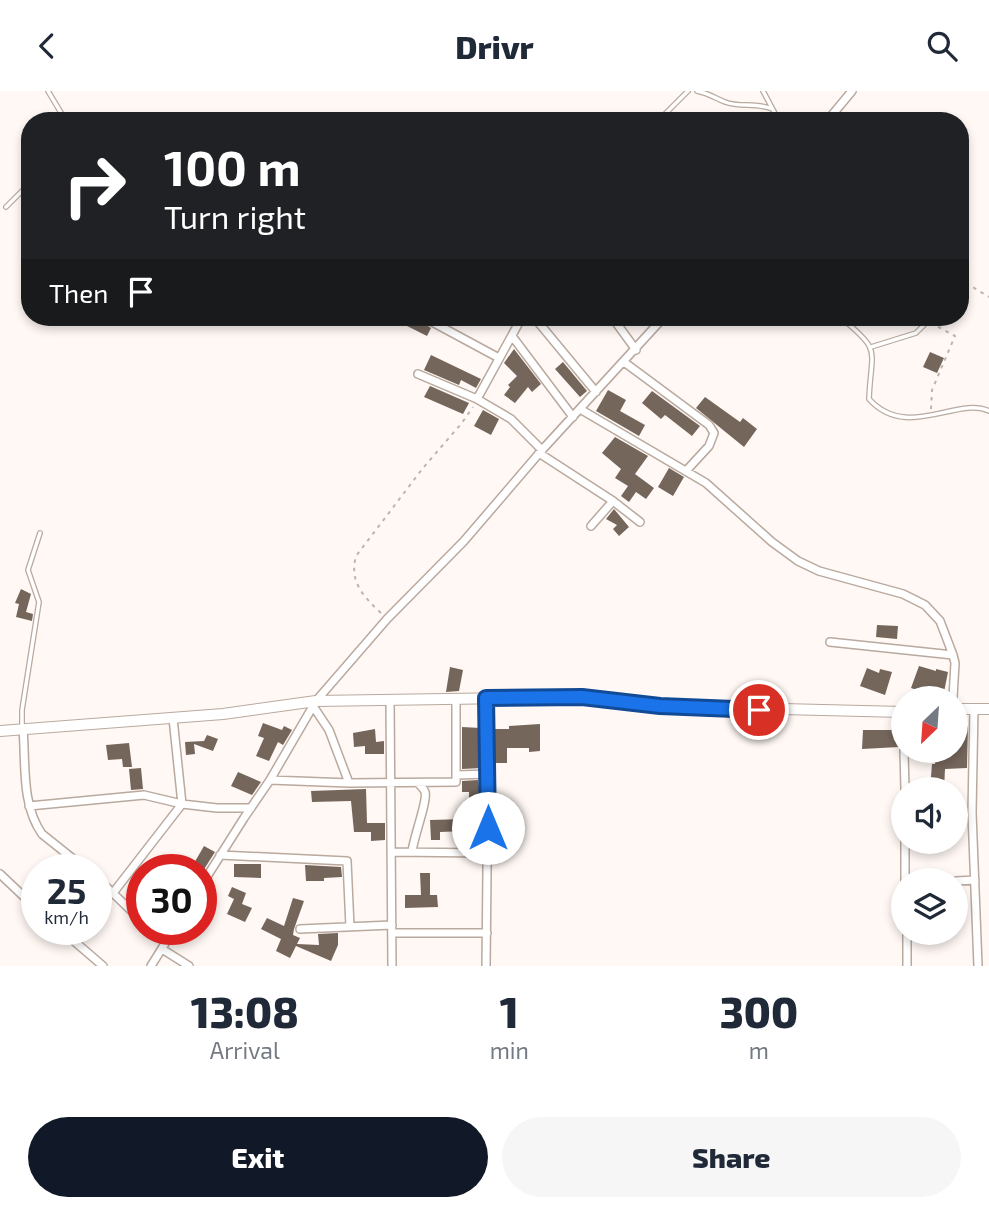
<!DOCTYPE html>
<html lang="en">
<head>
<meta charset="utf-8">
<style>
	:root { --surface:#fff; --page:#f6f6f7; --text:#1f2937; --muted:#747a83; --accent:#111827 }
	body { margin:0; font-family:"Exo 2",sans-serif; background:var(--page); color:var(--text); height:100vh; display:flex; flex-direction:column; font-size:26px; white-space:nowrap }
	* { box-sizing:border-box; margin:0 }
	p { font-size:23px; color:var(--muted) }
	.icon { flex:none; width:38px; height:38px; fill:none; stroke:currentColor; stroke-width:2; stroke-linecap:round; stroke-linejoin:round }
	.map { position:relative; height:875px; overflow:hidden }
	.panel { display:flex; flex-direction:column; background:var(--surface); flex:1 }
	.panel>* { flex:none }
	.guide { position:absolute; left:21px; top:21px; width:948px; height:214px; border-radius:28px; box-shadow:0 4px 10px #0003; background:#202124; color:#fff; overflow:hidden }
	.needle { width:46px; rotate:205deg }
	.tools { position:absolute; left:891px; top:595px; display:grid; gap:14px }
	.tools a { display:grid; place-items:center; width:77px; height:77px; border-radius:50%; background:var(--surface); box-shadow:0 4px 10px #0003; font-size:35px }
	.speed { position:absolute; left:21px; top:763px; display:flex; gap:14px; font-size:35px; font-weight:700; text-align:center }
	.speed>* { display:grid; place-content:center; width:91px; height:91px; border-radius:50%; background:var(--surface); box-shadow:0 4px 10px #0003; line-height:1 }
	.speed small { font-size:18px; font-weight:400 }
	.speed .limit { border:10px solid #d22; background:#fff; color:#111 }
	.pin { position:absolute; display:grid; place-items:center; width:60px; height:60px; color:#fff; margin:-30px; border:4px solid #fff; border-radius:50%; box-shadow:0 2px 7px #0007 }
	.me { position:absolute; width:77px; margin:-38px; rotate:0deg; stroke-linejoin:round; filter:drop-shadow(0 0 5px #0008) }
	.turn { display:flex; align-items:center; gap:24px; height:147px; padding:0 28px; font-size:32px }
	.turn .icon { width:91px; height:91px; stroke-width:2.5 }
	.turn b { display:block; font-size:49px; line-height:60px }
	.then { display:flex; align-items:center; height:66px; padding:0 28px; background:#0003; gap:14px; font-size:26px }
	.eta { display:flex; justify-content:space-evenly; align-items:center; height:119px; text-align:center }
	.eta b { font-size:42px; font-weight:800; line-height:49px }
	.cta { display:flex; gap:14px; margin-top:auto; padding:14px 28px }
	.cta a { flex:1; height:80px; border-radius:42px; background:var(--accent); color:#fff; font-size:28px; font-weight:800; line-height:80px; text-align:center }
	.cta a+a { background:var(--page); color:var(--text) }
	header { display:flex; justify-content:space-between; align-items:center; height:91px; padding:0 28px; background:var(--surface); font-size:32px; font-weight:800 }
	.map>svg:first-child { display:block }
	.building { fill:#75665c }
	.lines { fill:none; stroke-linecap:round; stroke-linejoin:round }
	.lane-casing { stroke:#b9a99e; stroke-width:6 }
	.street-casing { stroke:#b9a99e; stroke-width:10 }
	.secondary-casing { stroke:#b9a99e; stroke-width:12 }
	.path { stroke:#bbb5b0; stroke-width:2; stroke-dasharray:3.5 5; stroke-linecap:butt }
	.lane { stroke:#fff; stroke-width:3.5 }
	.street { stroke:#fff; stroke-width:7 }
	.secondary { stroke:#fff; stroke-width:10 }
	.route-casing { stroke:#114b97; stroke-width:18 }
	.route { stroke:#1a73e8; stroke-width:12 }
</style>
</head>
<body>
<header><svg class="icon" aria-label="back" viewBox="0 0 24 24"><path d="M15 5l-7 7 7 7"/></svg>Drivr<svg class="icon" aria-label="search" viewBox="0 0 24 24"><circle cx="10" cy="10" r="6"/><path d="M15 15l6 6"/></svg></header>
<div class="map">
<svg width="989" height="875" viewBox="0 0 989 875">
	<rect width="100%" height="100%" fill="#fff8f4"/>
	<path class="building" d="M402,226H414L431,237L427,245L399,231Z
		M514,258L541,293L532,301L528,296L515,312L504,304L510,296L508,294L517,285L504,272Z
		M930,261L944,267L937,282L923,276Z
		M431,264L481,288L476,297L461,289L459,294L424,279Z
		M563,271L587,300L580,306L555,278Z
		M430,295L469,312L463,323L424,306Z
		M608,299L626,309L620,320L645,334L639,345L596,320Z
		M652,300L700,335L692,345L665,324L661,328L642,312Z
		M705,306L740,331L743,327L757,338L744,356L696,317Z
		M483,319L499,328L491,344L474,335Z
		M615,346L648,365L635,383L654,397L646,408L636,401L629,411L621,405L628,395L615,387L621,378L602,362Z
		M669,377L684,386L673,405L658,396Z
		M614,418L629,436L619,445L613,438L617,434L606,428Z
		M21,498L31,503L26,521L33,523L32,530L16,526L19,513L15,512Z
		M877,534L898,535L897,548L876,546Z
		M919,575L936,580V578L948,581L944,601L924,597L923,601L911,597Z
		M450,576L463,579L459,600L446,601Z
		M867,577L879,582L880,578L892,581L885,604L860,595Z
		M263,632L282,639L284,635L292,639L283,654L278,651L269,670L256,665L264,647L258,645Z
		M540,633V660L529,661V657H507V672H494L493,638H509V635Z
		M956,633H968L967,677L945,678L944,698H930L932,673H935L936,660H956Z
		M462,636L481,637L482,677L462,678Z
		M375,638L376,651L384,650V663H365V655L354,656L353,642Z
		M863,639H899V656L862,658Z
		M207,644L218,648L213,660L194,653L195,663L186,664L185,651L204,650Z
		M129,652L132,676H123L122,668L108,669L106,654Z
		M141,677L143,698L131,699L129,678Z
		M238,681L261,691L252,704L231,695Z
		M478,689L480,703H482L481,743H467V740L440,741V749H431L430,729L465,728V718H469V701H462V690Z
		M366,698L367,732H385V749L371,750V741H354L351,710L312,711L311,700Z
		M204,755L215,761L201,783V779H190Z
		M234,773H261V787L234,786Z
		M305,774L341,776L342,786L324,787V790H306Z
		M420,782H430V804H437L438,816L405,817V804H421Z
		M232,796L246,802L242,813L252,817L245,831L227,823L234,808L228,805Z
		M293,807L304,810L294,838L293,844L300,847L297,853L319,854L318,843L338,842V854L331,870L296,855L290,867L276,860L281,848L261,838L267,827L284,835Z"/>
	<g class="lines">
		<defs>
			<path id="lane" d="M48,0L66,30
				M697,0C708,2 715,7 725,11C740,17 756,11 772,18
				M763,0L779,30
				M658,30L688,0
				M6,116L30,92
				M961,189V190
				M840,226C883,261 871,257 869,308C907,350 957,305 989,320
				M871,256L916,242L932,226
				M22,636V619L39,511L28,479L40,442"/>
			<path id="street" d="M827,30L852,0
				M423,226L499,267
				M534,226L596,301
				M612,226L636,259
				M512,245L573,326
				M624,271L709,334L714,342L709,355L686,380
				M418,283L477,308L511,328L542,359
				M477,308L522,226
				M580,318L706,392L772,451L798,470L819,480L903,503L925,514L940,530L953,564L955,572L953,607
				M539,362L613,410L640,431
				M591,435L613,410
				M830,551L953,564
				M486,607L488,688L486,875
				M390,609L392,875
				M313,615L329,639L349,692
				M974,617L972,722L978,875
				M23,638C26,673 21,713 42,743L87,779
				M904,660L905,698
				M457,684L488,683
				M270,689L349,692L456,691V609
				M29,715L144,704L182,713L217,717H251
				M905,751V789
				M392,761L488,762
				M412,761C413,748 428,709 425,701C424,698 421,695 418,692
				M220,764L347,770L350,836
				M0,783L37,818
				M96,786L142,830
				M956,790L975,789
				M201,795L244,727L270,689L316,610L387,528L464,450L542,359L664,226
				M113,802L182,713L173,627
				M60,838L103,875
				M152,838L168,848
				M300,838L392,834
				M392,842H487
				M907,842V875
				M162,858L189,875
				M151,875L174,838"/>
			<path id="secondary" d="M956,618H989
				M0,640L223,623L316,610L582,606L660,615L903,621"/>
		</defs>
		<use href="#lane" class="lane-casing"/>
		<use href="#street" class="street-casing"/>
		<use href="#secondary" class="secondary-casing"/>
		<path class="path" d="M966,192L989,206
			M931,318L932,299L955,245L933,233
			M381,522C363,505 349,491 356,465L423,377L461,333L473,316"/>
		<use href="#lane" class="lane"/>
		<use href="#street" class="street"/>
		<use href="#secondary" class="secondary"/>
	</g>
	<g class="lines">
		<defs>
			<path id="route" d="M488,737L486,607L582,606L660,615L759,619"/>
		</defs>
		<use href="#route" class="route-casing"/>
		<use href="#route" class="route"/>
	</g>
</svg>
<div class="tools">
<a><svg class="needle" viewBox="-14 -14 28 28"><path d="M0-13l5 13h-10z" fill="#e53935"/><path d="M0 13l5-13h-10z" fill="#747a83"/></svg></a>
<a><svg class="icon" aria-label="sound" viewBox="0 0 24 24"><path d="M4 9h4l5-4v14l-5-4H4zM17 9q2 3 0 6"/></svg></a>
<a><svg class="icon" aria-label="layers" viewBox="0 0 24 24"><path d="M12 4l9 5-9 5-9-5zM3 14l9 5 9-5"/></svg></a>
</div>
<div class="speed"><div>25<small>km/h</small></div><div class="limit">30</div></div>
<div class="pin" style="left:759px;top:619px;background:#d93025"><svg class="icon" aria-label="arrive" viewBox="0 0 24 24"><path d="M6 21V4h12l-3 4 3 4H6"/></svg></div>
<svg class="me" style="left:488px;top:737px" viewBox="-20 -20 40 40"><circle r="19" fill="#fff"/><path d="M0-13L10 11 0 6-10 11z" fill="#1a73e8"/></svg>
<div class="guide">
<div class="turn"><svg class="icon" aria-label="right" viewBox="0 0 24 24"><path d="M7 20v-9h11M14 6l5 5-5 5"/></svg><div><b>100 m</b>Turn right</div></div>
<div class="then">Then<svg class="icon" aria-label="arrive" viewBox="0 0 24 24"><path d="M6 21V4h12l-3 4 3 4H6"/></svg></div>
</div>
</div>
<section class="panel">
<div class="eta">
<div><b>13:08</b><p>Arrival</p></div>
<div><b>1</b><p>min</p></div>
<div><b>300</b><p>m</p></div>
</div>
<div class="cta"><a>Exit</a><a>Share</a></div>
</section>
</body>
</html>
